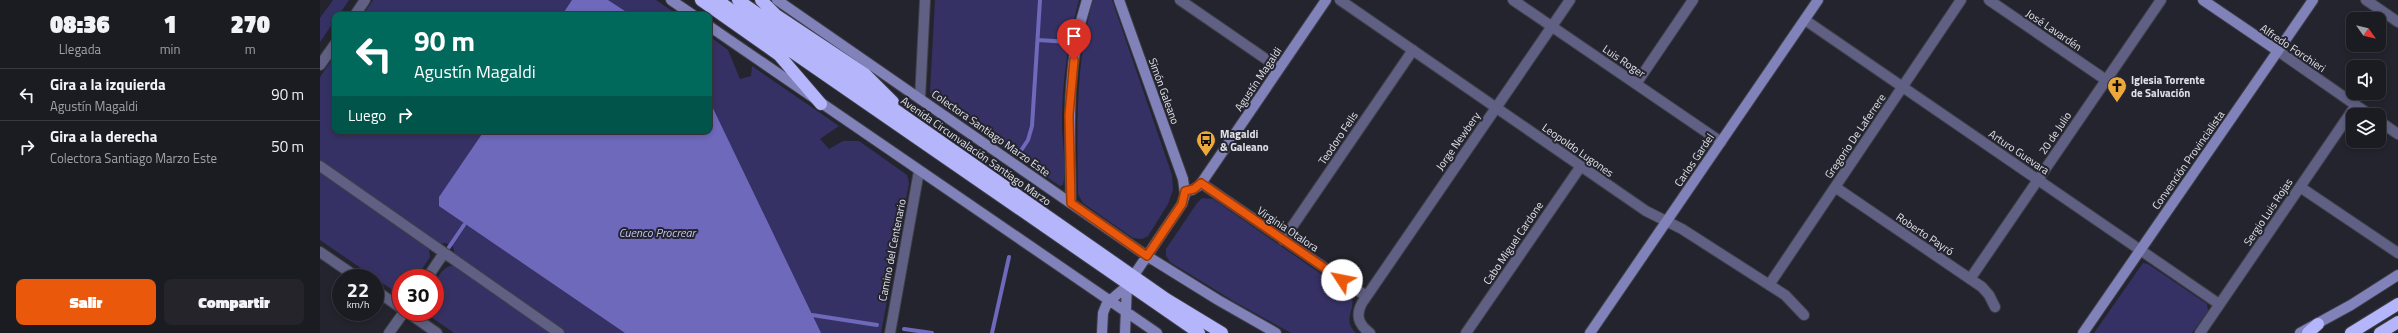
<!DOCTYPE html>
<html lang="es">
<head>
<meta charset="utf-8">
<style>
	:root { --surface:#1b1b22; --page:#24242a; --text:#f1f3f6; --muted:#a0a1a5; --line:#393940; --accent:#ea580c }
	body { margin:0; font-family:"Titillium Web",sans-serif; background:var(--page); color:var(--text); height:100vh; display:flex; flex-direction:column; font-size:15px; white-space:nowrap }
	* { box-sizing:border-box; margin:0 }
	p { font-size:13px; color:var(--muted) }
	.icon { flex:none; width:22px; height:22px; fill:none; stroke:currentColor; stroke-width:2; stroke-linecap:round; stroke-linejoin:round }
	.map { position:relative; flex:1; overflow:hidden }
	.details { display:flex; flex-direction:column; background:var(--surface); width:320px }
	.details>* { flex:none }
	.guide { position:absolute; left:12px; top:12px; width:380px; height:122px; border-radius:8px; box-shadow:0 2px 6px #0003,0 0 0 1px var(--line); background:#00695c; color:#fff; overflow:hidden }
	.needle { width:26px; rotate:124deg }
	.controls { position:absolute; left:2026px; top:12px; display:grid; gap:8px }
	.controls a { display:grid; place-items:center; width:40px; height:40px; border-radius:8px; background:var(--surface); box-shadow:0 2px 6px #0003,0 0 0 1px var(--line); font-size:20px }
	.speed { position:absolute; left:12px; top:269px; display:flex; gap:8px; font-size:20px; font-weight:700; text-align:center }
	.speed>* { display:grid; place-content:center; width:52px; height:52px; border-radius:50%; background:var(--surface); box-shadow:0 2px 6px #0003,0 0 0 1px var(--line); line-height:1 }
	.speed small { font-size:10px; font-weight:400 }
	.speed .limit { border:6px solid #d22; background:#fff; color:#111 }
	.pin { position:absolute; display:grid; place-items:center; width:34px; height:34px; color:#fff; margin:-41px -17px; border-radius:50% 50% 50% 0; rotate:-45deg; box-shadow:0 0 4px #0007 }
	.pin .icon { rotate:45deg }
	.me { position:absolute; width:44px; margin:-22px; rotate:304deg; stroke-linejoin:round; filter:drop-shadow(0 0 3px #0008) }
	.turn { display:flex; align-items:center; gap:14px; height:84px; padding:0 16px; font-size:18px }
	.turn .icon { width:52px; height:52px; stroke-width:2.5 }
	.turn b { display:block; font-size:28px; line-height:34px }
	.then { display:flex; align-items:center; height:38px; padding:0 16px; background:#0003; gap:8px; font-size:15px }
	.eta { display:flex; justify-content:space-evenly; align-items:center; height:68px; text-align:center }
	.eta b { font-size:24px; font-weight:800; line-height:28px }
	.primary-button { display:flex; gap:8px; margin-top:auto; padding:8px 16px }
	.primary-button a { flex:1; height:46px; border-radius:8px; background:var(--accent); color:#fff; font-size:16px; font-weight:800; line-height:46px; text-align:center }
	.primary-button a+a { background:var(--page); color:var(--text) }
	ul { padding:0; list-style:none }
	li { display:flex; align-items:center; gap:12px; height:52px; padding:0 16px; border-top:1px solid var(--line) }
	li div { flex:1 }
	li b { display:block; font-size:15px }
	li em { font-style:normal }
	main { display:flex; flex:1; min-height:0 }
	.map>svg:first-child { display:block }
	.green { fill:#353164 }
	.water { fill:#6e69ba }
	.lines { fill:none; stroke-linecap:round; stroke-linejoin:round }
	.stream { stroke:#6e69ba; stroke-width:4 }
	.street-casing { stroke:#3e3f48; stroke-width:12 }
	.secondary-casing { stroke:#3e3f48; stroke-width:12 }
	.highway-casing { stroke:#3e3f48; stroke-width:14 }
	.street { stroke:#606084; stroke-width:10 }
	.secondary { stroke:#8282ba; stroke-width:10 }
	.highway { stroke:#b5b5fb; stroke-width:12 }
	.route-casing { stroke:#983908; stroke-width:10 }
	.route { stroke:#ea580c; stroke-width:7 }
	.labels { text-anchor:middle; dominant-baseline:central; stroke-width:4; stroke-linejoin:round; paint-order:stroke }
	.street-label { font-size:11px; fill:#e1e2e8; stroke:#24242e }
	.poi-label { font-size:11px; font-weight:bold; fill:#e1e2e8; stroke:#24242e; text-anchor:start }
	.water-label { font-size:12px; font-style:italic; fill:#c3c4f0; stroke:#24242e }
</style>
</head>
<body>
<main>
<section class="details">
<div class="eta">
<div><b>08:36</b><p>Llegada</p></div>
<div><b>1</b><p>min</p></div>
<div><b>270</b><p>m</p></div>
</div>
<ul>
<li><svg class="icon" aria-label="left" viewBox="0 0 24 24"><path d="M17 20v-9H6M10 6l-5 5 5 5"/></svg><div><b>Gira a la izquierda</b><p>Agustín Magaldi</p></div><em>90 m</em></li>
<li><svg class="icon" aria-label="right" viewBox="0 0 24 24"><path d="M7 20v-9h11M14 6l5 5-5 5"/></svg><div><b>Gira a la derecha</b><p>Colectora Santiago Marzo Este</p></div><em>50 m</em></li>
</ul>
<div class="primary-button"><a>Salir</a><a>Compartir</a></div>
</section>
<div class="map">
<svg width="2078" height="333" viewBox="0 0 2078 333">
	<rect width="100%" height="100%" fill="#24242e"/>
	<path class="green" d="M13,0H29L19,15H15V20L0,42V18Z
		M53,0H336L358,15H43Z
		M615,0H759C748,40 742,82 742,124C742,142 747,169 743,185L740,186L613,100L610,92Z
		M773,0H792L852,175L853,190L848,204L828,236L822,239L813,238L763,203L758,194C757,127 755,65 773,0Z
		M389,36L408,50L420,79L431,76L432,66L519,126L500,139L509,149L523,141H539L587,175L589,183L561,333H246L135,255L133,247L126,243L119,244L0,161V77L15,55V131H389Z
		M0,171L109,249L110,257L96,278H81V293L74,291L0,240Z
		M882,198L893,199L1030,294C1039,308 1020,318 1036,333H971L915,302L850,262L846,256V249L877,203Z
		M1823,263L1828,264L1887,304L1888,311L1872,333H1774Z
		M130,266H136L232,333H134L104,312H115C115,296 112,273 130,266Z"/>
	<path class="water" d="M252,0H288L311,15H242Z
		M389,100L501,333H305L119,206V197L164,131H389Z"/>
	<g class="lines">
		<path class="stream" d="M718,40L749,42
			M700,152L708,140L712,126L720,0
			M125,253L144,225
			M492,315L557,325
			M584,329L612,333
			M672,333L689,257"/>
		<defs>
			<path id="street" d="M860,0L959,68
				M1020,0L1326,211L1362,229L1465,295L1484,315
				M1193,0L1401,142
				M1669,0L1786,80
				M2046,0L2078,22
				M35,15L45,0
				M1485,20L1899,304
				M1958,51L2050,115
				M0,65L15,44
				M1316,84L1373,0
				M600,99L605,0
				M2059,121L2078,134
				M0,166L239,333
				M881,183L1046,296
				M1515,187L1662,287L1669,295L1675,307
				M1980,187L2078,253
				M963,240L1093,50
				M0,252L38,278
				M107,278L124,253
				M1650,279L1841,0
				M1449,285L1641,0
				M55,290L81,308
				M87,312L117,333
				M69,333L84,312
				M570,333L599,171
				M1050,333C1039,325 1035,316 1042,303L1250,0
				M1146,333L1261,166
				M1880,333L2036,105"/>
			<path id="secondary" d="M351,0L373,15
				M457,0L827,256L898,300L956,333
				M1883,0L1958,51
				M389,26L837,333
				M865,191L872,190L880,185L1006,0
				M751,203C750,135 745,66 767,0
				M782,333L783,313L787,303L806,287L862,204L865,194L863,179L799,0
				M805,333L807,285
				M1270,333L1498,0
				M1763,333L1993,0
				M1980,333L2031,305L2078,275"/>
			<path id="highway" d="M381,0L459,55L501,104
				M397,0L879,333
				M418,0L846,299L902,333
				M441,0L456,15L545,74L573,102
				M1988,333L1998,324
				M2031,333L2078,304
				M2060,333L2078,322"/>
		</defs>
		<use href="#street" class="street-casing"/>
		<use href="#secondary" class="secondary-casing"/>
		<use href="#highway" class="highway-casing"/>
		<use href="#street" class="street"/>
		<use href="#secondary" class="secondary"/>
		<use href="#highway" class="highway"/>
	</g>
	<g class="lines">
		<defs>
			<path id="route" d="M754,60L749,115L751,203L827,256L862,204L865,191L874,189L881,183L1022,280"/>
		</defs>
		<use href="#route" class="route-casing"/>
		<use href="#route" class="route"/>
	</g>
	<defs>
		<symbol id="church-pin" viewBox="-11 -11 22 30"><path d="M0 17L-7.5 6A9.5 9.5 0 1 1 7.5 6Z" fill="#eda83c" stroke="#24242e"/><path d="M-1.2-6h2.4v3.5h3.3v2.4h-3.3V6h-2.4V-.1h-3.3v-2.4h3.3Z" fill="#111"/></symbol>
		<symbol id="bus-pin" viewBox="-11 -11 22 30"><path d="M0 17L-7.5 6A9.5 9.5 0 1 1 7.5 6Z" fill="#eda83c" stroke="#24242e"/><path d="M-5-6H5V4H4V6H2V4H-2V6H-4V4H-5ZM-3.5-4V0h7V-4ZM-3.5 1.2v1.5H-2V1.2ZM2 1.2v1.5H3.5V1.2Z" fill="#111"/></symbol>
	</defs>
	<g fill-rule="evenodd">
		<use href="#church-pin" x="1786" y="75" width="22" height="30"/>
		<use href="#bus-pin" x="875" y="129" width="22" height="30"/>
	</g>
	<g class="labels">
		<g class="street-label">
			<text transform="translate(1734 30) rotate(34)">José Lavardén</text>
			<text transform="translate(1973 48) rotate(34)">Alfredo Forchieri</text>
			<text transform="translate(1304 61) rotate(34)">Luis Roger</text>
			<text transform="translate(938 79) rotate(-56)">Agustín Magaldi</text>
			<text transform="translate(844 91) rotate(70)">Simón Galeano</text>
			<text transform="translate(671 133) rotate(35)">Colectora Santiago Marzo Este</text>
			<text transform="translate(1735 133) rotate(-56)">20 de Julio</text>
			<text transform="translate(1535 136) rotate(-56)">Gregorio De Laferrere</text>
			<text transform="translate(1018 138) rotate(-56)">Teodoro Fells</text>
			<text transform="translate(1138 141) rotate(-55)">Jorge Newbery</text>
			<text transform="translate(1258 150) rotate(35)">Leopoldo Lugones</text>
			<text transform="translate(656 151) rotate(35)">Avenida Circunvalación Santiago Marzo</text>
			<text transform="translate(1699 152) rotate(34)">Arturo Guevara</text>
			<text transform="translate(1374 160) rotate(-56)">Carlos Gardel</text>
			<text transform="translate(1868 160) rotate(-55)">Convención Provincialista</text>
			<text transform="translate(1948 212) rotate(-56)">Sergio Luis Rojas</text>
			<text transform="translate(968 229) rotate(34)">Virginia Otalora</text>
			<text transform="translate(1605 234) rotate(34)">Roberto Payró</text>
			<text transform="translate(1193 243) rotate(-56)">Cabo Miguel Cardone</text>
			<text transform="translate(572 250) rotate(-79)">Camino del Centenario</text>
		</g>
		<g class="poi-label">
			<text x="1811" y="80">Iglesia Torrente<tspan x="1811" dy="13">de Salvación</tspan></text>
			<text x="900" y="134">Magaldi<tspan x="900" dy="13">&amp; Galeano</tspan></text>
		</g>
		<g class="water-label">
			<text x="337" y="232">Cuenco Procrear</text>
		</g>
	</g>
</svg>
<div class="controls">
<a><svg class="needle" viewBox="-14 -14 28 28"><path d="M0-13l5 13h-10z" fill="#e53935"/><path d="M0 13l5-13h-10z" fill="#a0a1a5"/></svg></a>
<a><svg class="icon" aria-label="sound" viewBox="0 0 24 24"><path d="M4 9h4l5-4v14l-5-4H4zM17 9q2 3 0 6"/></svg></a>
<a><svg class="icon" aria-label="layers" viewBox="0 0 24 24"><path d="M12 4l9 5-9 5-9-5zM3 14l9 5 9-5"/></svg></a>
</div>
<div class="speed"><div>22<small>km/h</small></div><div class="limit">30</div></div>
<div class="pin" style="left:754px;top:60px;background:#d93025"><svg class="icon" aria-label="arrive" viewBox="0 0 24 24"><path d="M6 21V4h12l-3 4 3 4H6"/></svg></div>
<svg class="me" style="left:1022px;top:280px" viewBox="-20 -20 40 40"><circle r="19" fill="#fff"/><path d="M0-13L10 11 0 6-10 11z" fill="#ea580c"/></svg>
<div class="guide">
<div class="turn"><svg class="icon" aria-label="left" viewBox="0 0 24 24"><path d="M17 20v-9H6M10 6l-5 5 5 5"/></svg><div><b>90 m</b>Agustín Magaldi</div></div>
<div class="then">Luego<svg class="icon" aria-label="right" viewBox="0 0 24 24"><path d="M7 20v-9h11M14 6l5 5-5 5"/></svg></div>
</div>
</div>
</main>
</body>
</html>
